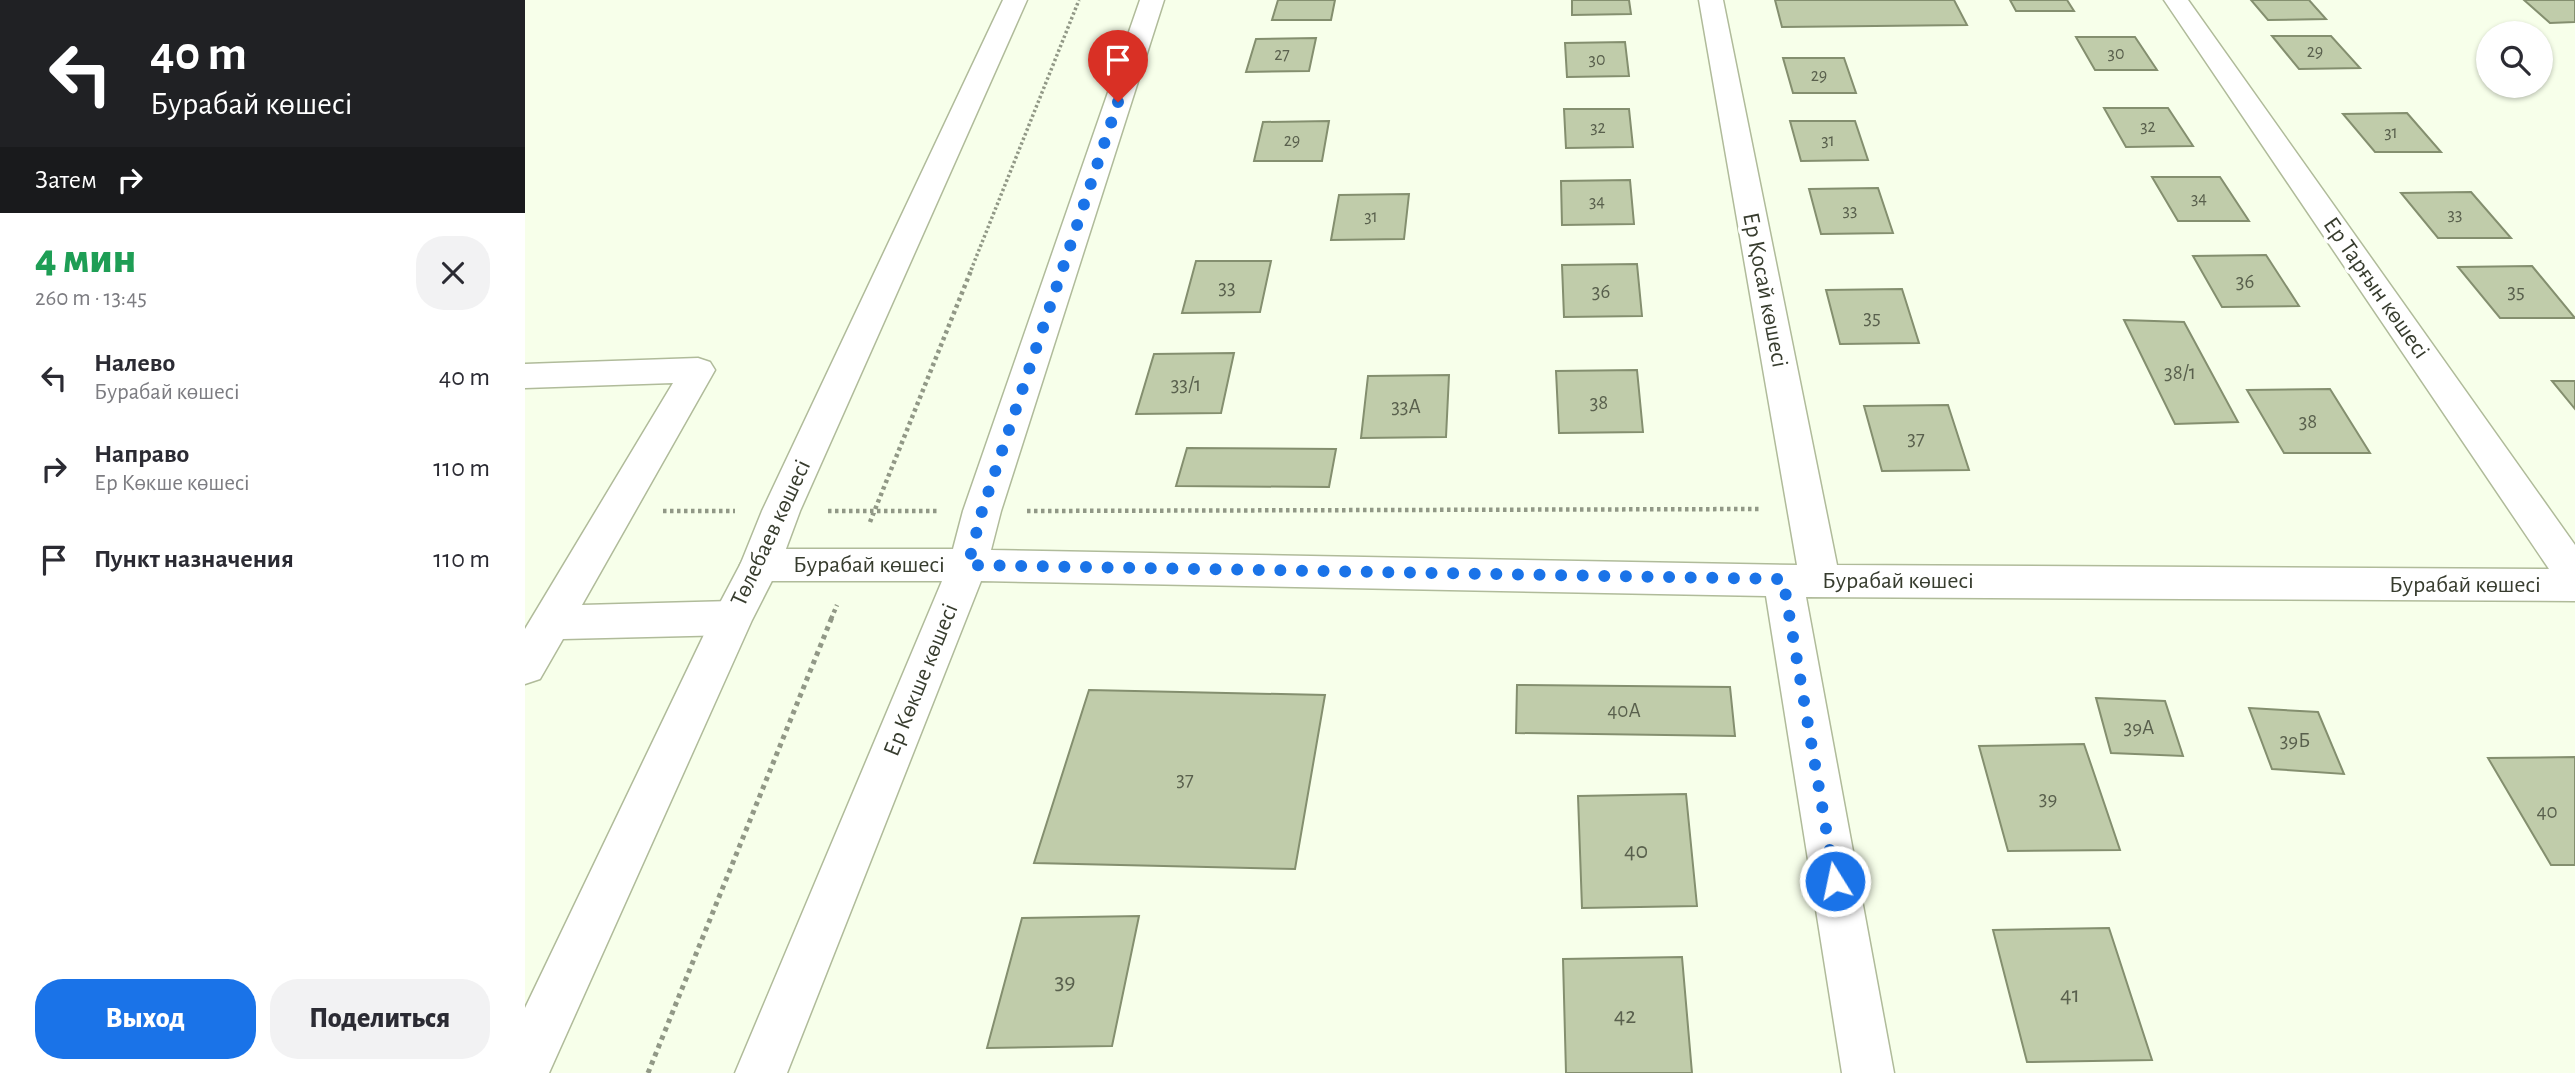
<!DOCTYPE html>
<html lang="ru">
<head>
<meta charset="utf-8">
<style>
	:root { --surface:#fff; --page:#f2f2f3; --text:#2b2b33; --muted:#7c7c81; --accent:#1a73e8 }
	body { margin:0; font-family:"Alegreya Sans",sans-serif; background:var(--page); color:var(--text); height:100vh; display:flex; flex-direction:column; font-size:26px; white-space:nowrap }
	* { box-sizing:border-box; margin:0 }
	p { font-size:23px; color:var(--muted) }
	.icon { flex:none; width:38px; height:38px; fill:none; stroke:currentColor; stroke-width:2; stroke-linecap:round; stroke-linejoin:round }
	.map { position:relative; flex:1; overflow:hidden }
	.details { display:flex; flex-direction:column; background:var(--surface); width:525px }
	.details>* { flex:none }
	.guide { background:#202124; color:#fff; overflow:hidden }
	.buttons { position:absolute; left:1951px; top:21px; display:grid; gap:14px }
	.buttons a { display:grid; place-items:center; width:77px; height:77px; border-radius:50%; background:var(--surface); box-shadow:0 2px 5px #0004; font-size:35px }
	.pin { position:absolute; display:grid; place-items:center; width:60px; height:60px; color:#fff; margin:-72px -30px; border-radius:50% 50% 50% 0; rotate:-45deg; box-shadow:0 0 7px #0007 }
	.pin .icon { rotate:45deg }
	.me { position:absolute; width:77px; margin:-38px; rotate:350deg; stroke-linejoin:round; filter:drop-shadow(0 0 5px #0008) }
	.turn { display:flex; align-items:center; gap:24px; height:147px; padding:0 35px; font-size:32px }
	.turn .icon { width:91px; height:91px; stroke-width:2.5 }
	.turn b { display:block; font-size:49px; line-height:60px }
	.then { display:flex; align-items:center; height:66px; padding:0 35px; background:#0003; gap:14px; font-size:26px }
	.round { display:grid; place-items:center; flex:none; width:74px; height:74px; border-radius:28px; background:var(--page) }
	.head { display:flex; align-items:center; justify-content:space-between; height:119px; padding:0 35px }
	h1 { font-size:42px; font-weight:800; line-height:52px; color:#1e9e55 }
	.cta { display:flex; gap:14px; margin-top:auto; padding:14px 35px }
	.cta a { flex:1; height:80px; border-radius:28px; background:var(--accent); color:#fff; font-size:28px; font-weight:800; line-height:80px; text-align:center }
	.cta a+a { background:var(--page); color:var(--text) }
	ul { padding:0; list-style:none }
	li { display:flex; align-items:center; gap:21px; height:91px; padding:0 35px }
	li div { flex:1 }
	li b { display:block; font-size:26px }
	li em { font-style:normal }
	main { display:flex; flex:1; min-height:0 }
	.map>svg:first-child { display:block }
	.building { fill:#c0ccaa; stroke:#848f6f; stroke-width:2 }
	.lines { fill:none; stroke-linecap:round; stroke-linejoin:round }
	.minor-casing { stroke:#b0bb9a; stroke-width:3 }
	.tertiary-casing { stroke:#b0bb9a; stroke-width:3 }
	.path-far2 { stroke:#919886; stroke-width:3.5; stroke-dasharray:2.5 2.5; stroke-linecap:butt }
	.path-far1 { stroke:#919886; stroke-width:4.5; stroke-dasharray:3.5 3.5; stroke-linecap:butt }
	.path { stroke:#919886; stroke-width:5; stroke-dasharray:4.5 4.5; stroke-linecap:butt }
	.minor { fill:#fff; fill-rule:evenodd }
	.tertiary { fill:#fff; fill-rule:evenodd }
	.route { stroke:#1a73e8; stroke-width:12; stroke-dasharray:0 21.6 }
	.labels { text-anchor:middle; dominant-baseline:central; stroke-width:7; stroke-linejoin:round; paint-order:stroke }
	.far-number-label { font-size:18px; fill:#59604d }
	.number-label { font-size:21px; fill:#59604d }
	.street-label { font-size:24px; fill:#373c2e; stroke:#fff }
	.near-number-label { font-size:24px; fill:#59604d }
</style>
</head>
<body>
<main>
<section class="details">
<div class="guide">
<div class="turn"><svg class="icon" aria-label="left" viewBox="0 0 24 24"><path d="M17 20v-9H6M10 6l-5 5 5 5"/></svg><div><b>40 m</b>Бурабай көшесі</div></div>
<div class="then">Затем<svg class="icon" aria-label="right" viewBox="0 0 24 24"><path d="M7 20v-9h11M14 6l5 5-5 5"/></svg></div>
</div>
<div class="head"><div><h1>4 мин</h1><p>260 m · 13:45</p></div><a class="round"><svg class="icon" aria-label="close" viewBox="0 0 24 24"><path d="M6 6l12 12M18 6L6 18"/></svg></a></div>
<ul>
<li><svg class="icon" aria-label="left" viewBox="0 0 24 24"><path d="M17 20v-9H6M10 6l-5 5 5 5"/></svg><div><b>Налево</b><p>Бурабай көшесі</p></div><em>40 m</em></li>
<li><svg class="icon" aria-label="right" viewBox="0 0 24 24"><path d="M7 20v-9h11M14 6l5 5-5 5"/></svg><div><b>Направо</b><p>Ер Көкше көшесі</p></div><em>110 m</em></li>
<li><svg class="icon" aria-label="arrive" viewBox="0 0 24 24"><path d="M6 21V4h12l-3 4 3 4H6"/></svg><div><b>Пункт назначения</b></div><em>110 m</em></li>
</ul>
<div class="cta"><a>Выход</a><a>Поделиться</a></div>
</section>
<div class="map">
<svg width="2050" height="1073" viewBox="0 0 2050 1073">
	<rect width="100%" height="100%" fill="#f7ffea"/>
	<path class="building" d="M753,0H810L806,20H747Z
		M1047,0H1104L1106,14L1047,15Z
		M1250,0H1429L1442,25L1257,27Z
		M1485,0H1542L1549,11H1491Z
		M1726,0H1784L1801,19L1743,20Z
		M1999,0H2050V22L2025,23Z
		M1747,36H1806L1835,68L1774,69Z
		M1551,37H1610L1632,70H1570Z
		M791,38L784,71L721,72L731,39Z
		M1100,42L1104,76L1042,77L1040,43Z
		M1258,58H1319L1331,93H1268Z
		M1579,108H1643L1668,146L1601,147Z
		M1039,109H1104L1108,147L1041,148Z
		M1882,113L1916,152H1850L1818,114Z
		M804,121L797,161H729L738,122Z
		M1265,121H1330L1343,160L1276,161Z
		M1627,177H1695L1724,221H1653Z
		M1105,180L1109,224L1037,225L1036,181Z
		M1353,188L1368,233L1296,234L1284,189Z
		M1946,192L1986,238H1913L1876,193Z
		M884,194L879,239L806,240L814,195Z
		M1741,255L1774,306L1697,307L1668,256Z
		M671,261H746L735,312L657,313Z
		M1112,264L1117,316L1039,317L1037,265Z
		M2007,266L2050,318H1975L1933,267Z
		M1377,289L1394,343L1315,344L1301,290Z
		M1599,320L1659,322L1713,422L1650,424Z
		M709,353L696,413L611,414L629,354Z
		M1112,370L1118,432L1034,433L1031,371Z
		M924,375L921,437L836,438L843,376Z
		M2027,381H2050V409Z
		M1805,389L1845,453H1759L1722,390Z
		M1423,405L1444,470L1357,471L1339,406Z
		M662,448L811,449L804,487L651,486Z
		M992,685L1205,687L1210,736L991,733Z
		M564,690L800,695L770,869L509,863Z
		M1571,698L1640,701L1658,756L1586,753Z
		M1724,708L1793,712L1819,774L1747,769Z
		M1559,744L1595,850L1483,851L1454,746Z
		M2050,757V865H2026L1963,758Z
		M1161,794L1172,906L1057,908L1053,796Z
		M614,916L587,1046L462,1048L497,918Z
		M1584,928L1627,1060L1502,1062L1468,930Z
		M1157,957L1167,1073H1041L1038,959Z"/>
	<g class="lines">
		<defs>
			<path id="minor" d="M615,0H639L476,511L466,550L1272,565L1174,0H1198L1312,565L2024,569L1639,0H1663L2050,545V601L1281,597L1369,1073H1317L1241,596L456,581L262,1073H210L417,581H235L221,576L215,565L221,554L235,549H428L438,511Z
				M173,358L185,362L190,370L57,605L207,601L221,606L227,618L221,630L207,635L38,639L15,679L0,684V629L148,383L0,388V364Z"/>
			<path id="tertiary" d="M478,0H502L275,511L255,565L227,620L24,1073H0V1008L187,618L216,563L237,511Z"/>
		</defs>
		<use href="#minor" class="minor-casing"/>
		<use href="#tertiary" class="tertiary-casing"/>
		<path class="path-far2" d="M446,270L554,0"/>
		<path class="path-far1" d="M138,511H210
			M303,511H413
			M502,511L1235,509
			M345,522L447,268
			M306,619L312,605"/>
		<path class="path" d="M123,1073L307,617"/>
		<use href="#minor" class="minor"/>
		<use href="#tertiary" class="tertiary"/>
	</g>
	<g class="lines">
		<path class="route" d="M593,102L457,511L443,565L1258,579L1310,881"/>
	</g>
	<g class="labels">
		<g class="far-number-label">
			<text x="1790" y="52">29</text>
			<text x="1591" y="54">30</text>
			<text x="757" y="55">27</text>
			<text x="1072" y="60">30</text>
			<text x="1294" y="76">29</text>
			<text x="1623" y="127">32</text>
			<text x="1073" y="128">32</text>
			<text x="1866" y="133">31</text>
			<text x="767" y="141">29</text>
			<text x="1303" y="141">31</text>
			<text x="1674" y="199">34</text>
			<text x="1072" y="202">34</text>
			<text x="1325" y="211">33</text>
			<text x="1930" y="215">33</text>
			<text x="846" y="217">31</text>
		</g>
		<g class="number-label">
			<text x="1720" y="281">36</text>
			<text x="702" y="287">33</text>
			<text x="1076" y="291">36</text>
			<text x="1991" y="291">35</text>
			<text x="1347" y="317">35</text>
			<text x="1655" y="372">38/1</text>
			<text x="661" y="384">33/1</text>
			<text x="1074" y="402">38</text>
			<text x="881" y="406">33А</text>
			<text x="1783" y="421">38</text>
			<text x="1391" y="438">37</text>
			<text x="1099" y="710">40А</text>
			<text x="1614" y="727">39А</text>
			<text x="1770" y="740">39Б</text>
			<text x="660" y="779">37</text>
			<text x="1523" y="798">39</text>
			<text x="2022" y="811">40</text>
		</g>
		<g class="street-label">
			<text transform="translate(1851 288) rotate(55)">Ер Тарғын көшесі</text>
			<text transform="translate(1240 290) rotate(79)">Ер Қосай көшесі</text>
			<text transform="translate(246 533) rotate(-65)">Төлебаев көшесі</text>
			<text x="344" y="565">Бурабай көшесі</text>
			<text x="1373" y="581">Бурабай көшесі</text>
			<text x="1940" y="585">Бурабай көшесі</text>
			<text transform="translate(396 680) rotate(-68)">Ер Көкше көшесі</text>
		</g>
		<g class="near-number-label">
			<text x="1111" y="851">40</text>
			<text x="540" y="982">39</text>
			<text x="1545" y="995">41</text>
			<text x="1100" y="1016">42</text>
		</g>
	</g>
</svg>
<div class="buttons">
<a><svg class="icon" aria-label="search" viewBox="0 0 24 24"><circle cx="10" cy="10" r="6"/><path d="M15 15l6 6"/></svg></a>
</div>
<div class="pin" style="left:593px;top:102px;background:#d93025"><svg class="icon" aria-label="arrive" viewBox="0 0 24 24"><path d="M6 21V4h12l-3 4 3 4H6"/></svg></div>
<svg class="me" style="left:1310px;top:881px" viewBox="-20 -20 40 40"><circle r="17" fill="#1a73e8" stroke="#fff" stroke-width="3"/><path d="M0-11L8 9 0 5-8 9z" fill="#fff"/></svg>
</div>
</main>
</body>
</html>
